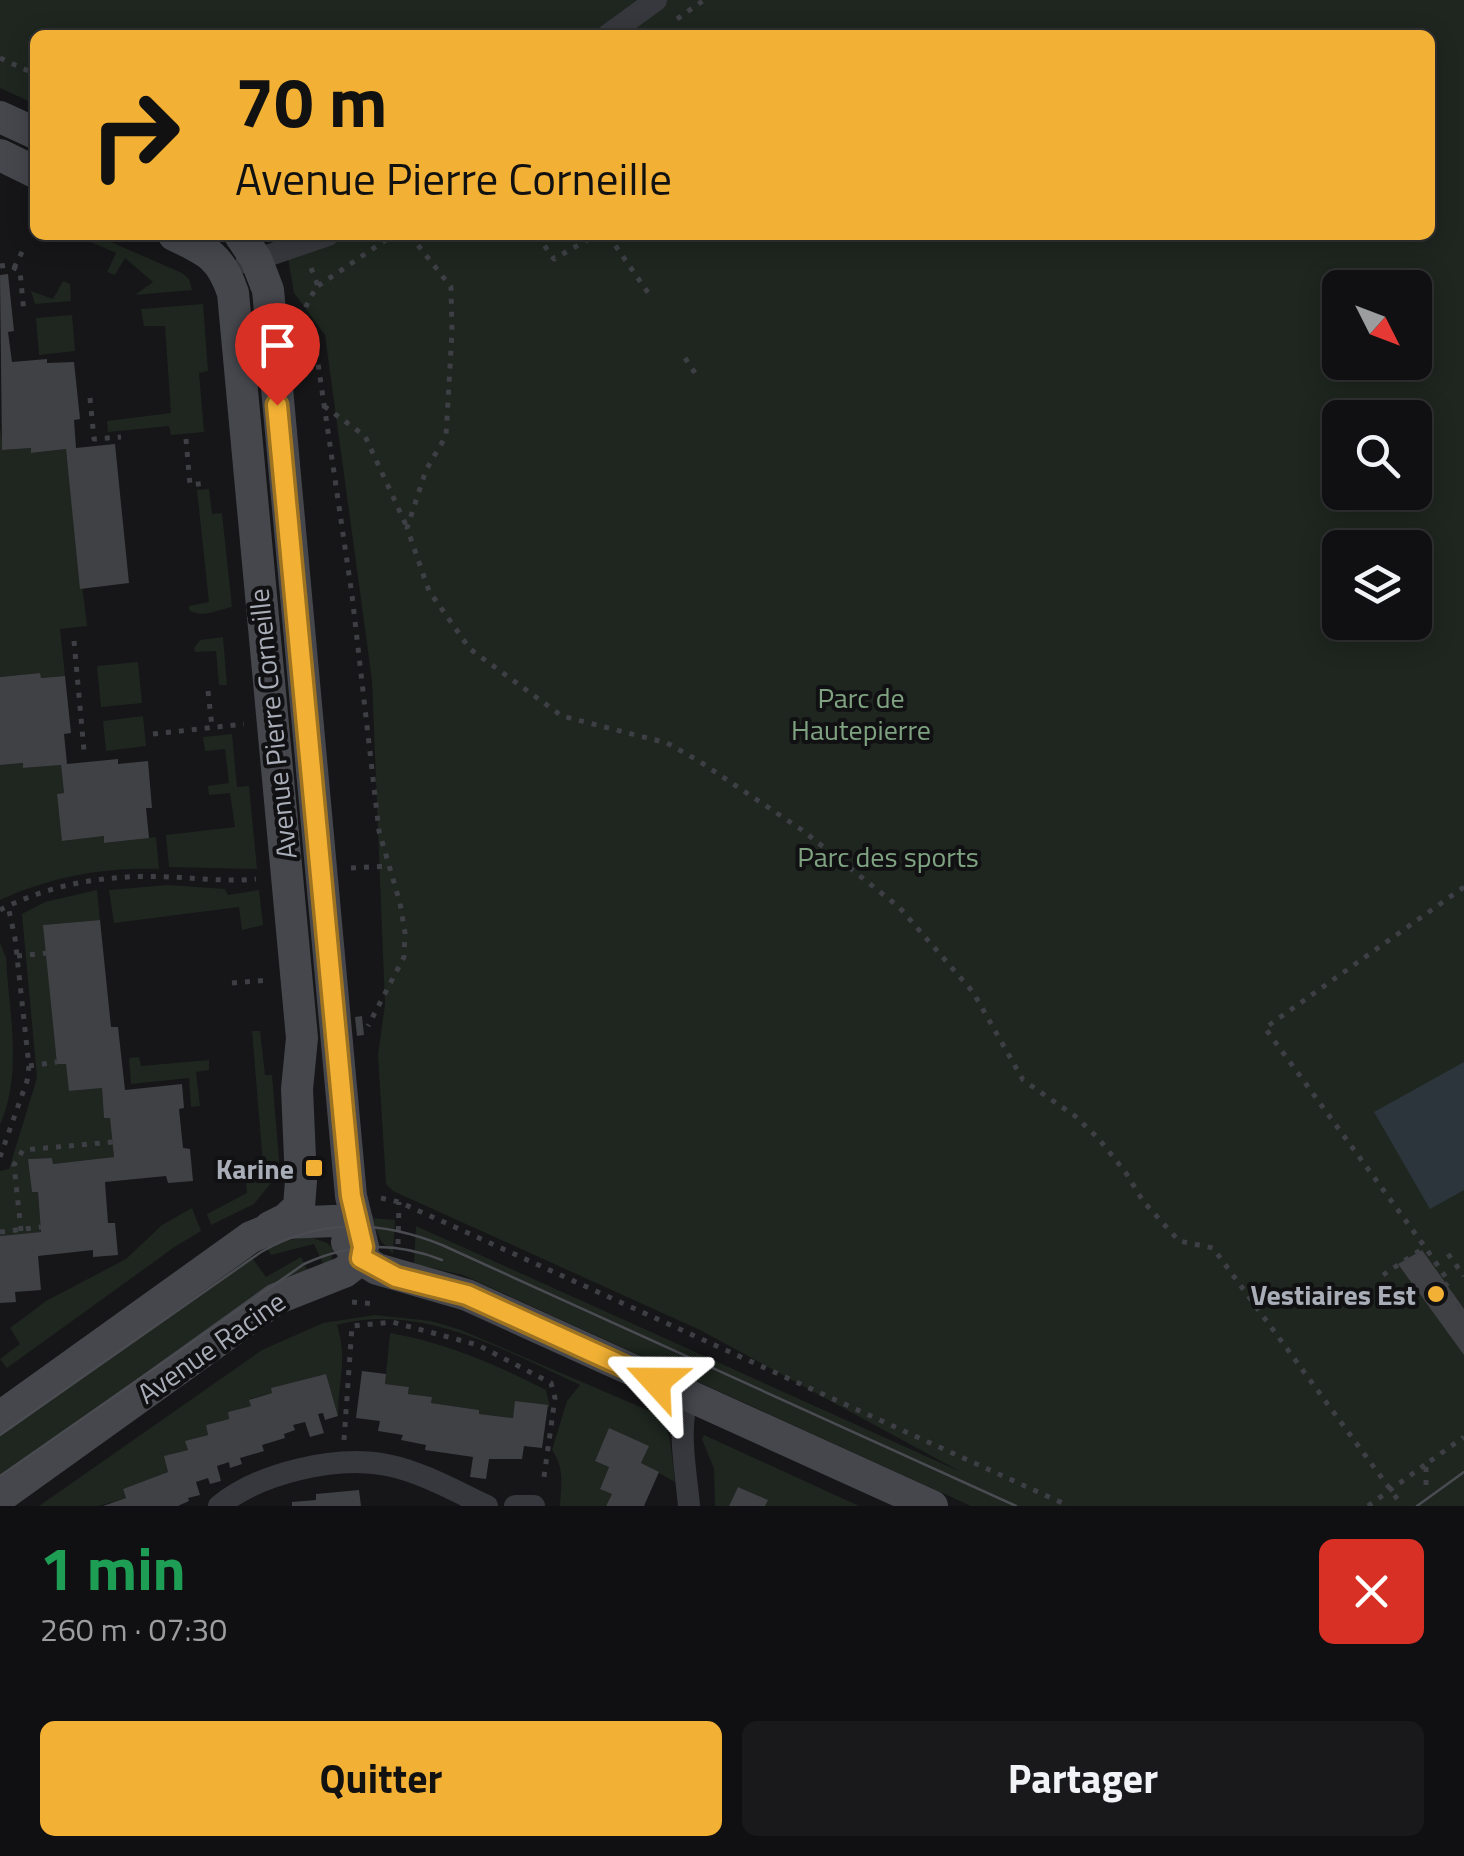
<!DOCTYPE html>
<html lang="fr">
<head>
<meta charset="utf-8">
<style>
	:root { --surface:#101012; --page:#19191b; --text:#f1f3f6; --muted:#9c9d9f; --line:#303032; --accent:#f2b134 }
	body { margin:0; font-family:"Titillium Web",sans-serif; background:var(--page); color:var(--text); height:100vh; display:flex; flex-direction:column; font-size:38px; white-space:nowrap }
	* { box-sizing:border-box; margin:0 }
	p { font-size:32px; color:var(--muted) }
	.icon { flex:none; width:55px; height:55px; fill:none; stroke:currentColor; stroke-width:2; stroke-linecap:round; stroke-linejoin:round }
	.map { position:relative; height:1506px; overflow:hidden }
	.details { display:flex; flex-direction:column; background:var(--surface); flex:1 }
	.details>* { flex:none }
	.top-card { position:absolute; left:30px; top:30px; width:1405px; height:210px; border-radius:15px; box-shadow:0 5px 25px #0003,0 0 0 2px var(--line); background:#f2b134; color:#111; overflow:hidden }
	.needle { width:65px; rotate:132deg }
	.fabs { position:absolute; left:1322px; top:270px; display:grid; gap:20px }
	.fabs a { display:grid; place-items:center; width:110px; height:110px; border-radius:15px; background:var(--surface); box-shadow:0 5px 25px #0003,0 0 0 2px var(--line); font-size:50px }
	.pin { position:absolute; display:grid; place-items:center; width:85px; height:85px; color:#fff; margin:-102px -42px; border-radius:50% 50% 50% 0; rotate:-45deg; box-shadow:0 0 10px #0007 }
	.pin .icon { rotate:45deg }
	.me { position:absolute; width:110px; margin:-55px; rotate:294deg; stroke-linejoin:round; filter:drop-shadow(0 0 8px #0008) }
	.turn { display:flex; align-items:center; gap:35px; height:210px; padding:0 40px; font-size:45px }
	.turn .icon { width:130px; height:130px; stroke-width:2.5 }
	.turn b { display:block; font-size:70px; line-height:85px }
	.round { display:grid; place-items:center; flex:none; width:105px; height:105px; border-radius:15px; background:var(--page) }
	.overview { display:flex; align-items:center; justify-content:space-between; height:170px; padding:0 40px }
	h1 { font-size:60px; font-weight:700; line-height:75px; color:#1e9e55 }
	.button { display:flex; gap:20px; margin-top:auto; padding:20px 40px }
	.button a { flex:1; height:115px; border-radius:15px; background:var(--accent); color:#111; font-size:40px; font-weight:700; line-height:115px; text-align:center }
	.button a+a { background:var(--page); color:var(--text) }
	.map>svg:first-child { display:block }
	.green { fill:#1e261f; fill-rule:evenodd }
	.water { fill:#2c353c }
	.building { fill:#404145 }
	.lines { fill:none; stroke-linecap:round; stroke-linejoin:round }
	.path { stroke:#3d3f44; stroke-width:5; stroke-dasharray:5 8; stroke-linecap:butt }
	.street { stroke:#37383d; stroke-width:22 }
	.secondary { stroke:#45474d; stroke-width:32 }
	.tram { stroke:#4a4c52; stroke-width:2.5 }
	.route-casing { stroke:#9d7322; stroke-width:25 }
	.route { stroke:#f2b134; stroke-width:18 }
	.poi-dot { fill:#f2b134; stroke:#111113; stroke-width:4 }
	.labels { text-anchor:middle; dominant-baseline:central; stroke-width:8; stroke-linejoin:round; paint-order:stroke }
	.park-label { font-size:28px; fill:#7fa381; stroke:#111113 }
	.street-label { font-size:28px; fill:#a8adb8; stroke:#111113 }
	.poi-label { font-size:28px; font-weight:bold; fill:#a8adb8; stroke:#111113; text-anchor:end }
</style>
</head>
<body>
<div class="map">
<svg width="1464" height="1506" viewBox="0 0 1464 1506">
	<rect width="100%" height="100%" fill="#161618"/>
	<path class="green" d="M0,0H1464V1506H971L463,1275L414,1264L416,1226L961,1472L700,1330L393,1191L386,1184L378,1055L385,1004L372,680L325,335L294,293L284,235H1430V35H35V104L0,88ZM1340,288H1415V362H1340ZM1340,418H1415V492H1340ZM1340,548H1415V622H1340Z
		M75,235H95L182,273L189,279L192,290L135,295L153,282L125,258L115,275L107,272L116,253Z
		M63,281L70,284L71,301L35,304L31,291L53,299Z
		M203,304L208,371L199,373L204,432L171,435L169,426L108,432L107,421L171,413L165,326H144L141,309Z
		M72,315L75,351L39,355L36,318Z
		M0,427L3,450L31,448L32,453L66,449L87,626L60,629L65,676L41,678L39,673L0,677Z
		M209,489L212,514L222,513L232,607C219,609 203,619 189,610V606L209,602L197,490Z
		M223,637L227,685H219L216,651L195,652L194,648L200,640Z
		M138,662L142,703L101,707L97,666Z
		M143,716L146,746L106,751L103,721Z
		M232,734L237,787L249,786L257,869L169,867L166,835L235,827L230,793L209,795L208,786L229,783L225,749L205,751L203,737Z
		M23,763L24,768L61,765L64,793L57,794L63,841L104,836L105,843L156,837L159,869C104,867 50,877 0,900V765Z
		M168,885L225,889L228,895L259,890L263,925L242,930L239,907L114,923L109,890Z
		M97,890L100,920L44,925L57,1064H66L70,1091L102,1088L104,1117L110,1118L114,1157L53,1164L52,1158L29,1159L32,1191L38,1192L41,1232L0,1236V1171L9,1169L37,1078L22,914L45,902Z
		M0,942L6,958C9,1015 23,1071 0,1125Z
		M252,1031H260L265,1075H272L280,1172L254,1204L211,1225L207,1214L247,1193L246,1179L264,1176Z
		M139,1057L141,1066L209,1060V1070L196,1072L200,1106L191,1107L189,1078L131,1084L129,1058Z
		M192,1208L201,1231L176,1246L7,1368L0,1359L20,1344L10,1328L46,1301L126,1259L162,1225Z
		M371,1218L395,1220L393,1254L381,1241Z
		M310,1237L327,1243L333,1249L331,1263L325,1268L314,1244L271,1255L264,1243Z
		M247,1251L266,1277L301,1257L309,1274L0,1485V1427Z
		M375,1315L431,1321L461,1330L666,1418L664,1423L670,1439L675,1482L641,1463L648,1447L610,1429L595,1460L609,1467L600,1488L612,1494L606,1506H560C561,1484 565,1470 552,1450L567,1401L580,1385C506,1351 420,1302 337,1325C348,1361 338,1379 338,1416L326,1374L272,1388V1393L250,1399L251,1406L228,1412L229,1419L206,1425L208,1435L186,1441L188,1450L165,1456L168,1472L123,1489L126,1498L99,1506H39L262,1350L323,1323Z
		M390,1333C447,1343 495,1364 546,1390L550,1407L516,1401L513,1418L479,1414V1410L431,1403L432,1397L408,1394L409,1387L385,1384Z
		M704,1435L859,1506H765L767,1500L738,1487L729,1506H715L714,1469L702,1439Z"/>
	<path class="water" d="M1464,1062V1190L1430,1209L1374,1112Z"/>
	<path class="building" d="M8,274L14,331L8,332L12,362L47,359V363L74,362L80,419L74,420L76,448L115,444L129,583L80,589L66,449L31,453V448L2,450L0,275Z
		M40,673L41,678L65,676L71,733L64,734L67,764L118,759V764L148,761L152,808H146L149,838L104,843V836L62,841L57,794L64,793L61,765L23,768V763L0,765V677Z
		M100,920L111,1027H118L125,1090L182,1084L184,1108L179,1109L183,1148L190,1149L193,1181L168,1183L166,1176L105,1182L108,1223H115L118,1255L93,1257V1250L38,1256L41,1290L15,1292L16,1302L0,1303V1236L41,1232L38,1192H32L28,1159L52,1158L53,1164L114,1157L110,1118H104L102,1088L69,1091L66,1064H57L43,925Z
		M362,1016L364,1035L357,1036L355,1017Z
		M1422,1250L1464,1309V1355L1398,1264Z
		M362,1371L386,1374L385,1384L409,1387L408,1394L432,1397L431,1403L479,1410V1414L513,1418L515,1401L548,1405L542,1448L524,1446L522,1459H489L486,1479L470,1477L473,1457L425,1450L426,1445L401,1440L403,1435L378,1431L380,1421L356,1418Z
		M326,1374L338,1416L325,1420L323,1413L318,1414L324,1433L310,1437L305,1422L293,1425L295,1430L284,1434L285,1438L262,1445L264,1451L240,1458L242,1464L230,1468L229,1462L217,1466L221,1481L210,1484L208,1478L196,1482L200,1495L188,1498L189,1501L178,1506H103L126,1498L123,1489L168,1472L164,1456L188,1450L185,1441L208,1435L206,1425L229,1419L228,1412L251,1406L249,1400L272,1393L271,1388Z
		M609,1428L649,1446L641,1463L659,1472L644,1506H606L612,1494L600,1489L609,1467L595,1461Z
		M738,1487L768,1500L765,1506H729Z
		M359,1490L361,1506H292V1502L316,1500V1494Z"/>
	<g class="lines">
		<path class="path" d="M677,19L704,0
			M0,58L35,74
			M410,235L451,287L452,332L446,436L426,470L407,528L429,591L470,649L562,716L667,743L699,761L802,830L899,907L973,992L1023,1080L1075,1116L1098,1138L1126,1173L1143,1201L1179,1241L1213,1248L1401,1504
			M537,235L554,259L596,235
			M608,235L649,294
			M0,266L9,265L20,271L24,313
			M14,268L25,246
			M311,268L318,286C302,308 299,319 315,343L352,595L379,831L400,903L405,933L404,957L368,1026
			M318,286L393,235
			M685,358L695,373
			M90,398L94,439L121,437
			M324,406L365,436L406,525
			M186,439L190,485L207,483
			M74,641L84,751
			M208,691L212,727
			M153,734L244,724
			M351,868L389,866
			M1464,887L1265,1028L1425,1247L1449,1282L1445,1286L1464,1314
			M0,910C52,883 111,874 169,877C198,878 227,882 256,879
			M17,956L47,953
			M232,983L269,980
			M29,1066L57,1062
			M0,1157L27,1081L29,1066L15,938L8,906
			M381,1198L399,1202L457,1228L1069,1506
			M21,1231L14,1165L23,1150L113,1142
			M0,1232L41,1227
			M398,1244L399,1202
			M1448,1254L1464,1276
			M1383,1275L1425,1247
			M352,1302L376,1304
			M344,1440L352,1326L392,1322L478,1345L551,1383L555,1398L543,1484
			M1426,1485V1464L1464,1437
			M1368,1506L1426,1464"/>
		<path class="street" d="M608,35L656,0
			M246,263L328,235
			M688,1396C677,1431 686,1470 689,1506
			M219,1506C259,1473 336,1455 387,1465C422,1472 455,1491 487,1506
			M515,1506H534"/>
		<path class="secondary" d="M0,117L35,133
			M0,155L35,172
			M174,235C208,251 221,257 233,293L302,1038L297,1089L301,1181L299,1207L286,1219L270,1227
			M240,235L256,259L268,290L351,1196L363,1247L361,1259
			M347,1242L361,1259L377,1269L467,1295L932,1506
			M0,1417L251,1237L285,1223L357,1220
			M0,1497L276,1299L344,1272L361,1259"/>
		<path class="tram" d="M0,1435L261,1252C321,1218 379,1220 442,1245L1016,1506
			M0,1476L304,1264C349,1243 395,1241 442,1260
			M1417,1506L1464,1472"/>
	</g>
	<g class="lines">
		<defs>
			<path id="route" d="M277,405L351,1196L363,1247L361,1258L396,1277L467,1295L656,1381"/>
		</defs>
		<use href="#route" class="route-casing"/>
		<use href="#route" class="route"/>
	</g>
	<g class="poi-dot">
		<rect x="304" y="1158" width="20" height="20" rx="5"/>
		<circle cx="1436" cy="1294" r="10"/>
	</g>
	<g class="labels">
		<g class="park-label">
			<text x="861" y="697">Parc de<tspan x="861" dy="32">Hautepierre</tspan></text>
			<text x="888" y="856">Parc des sports</text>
		</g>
		<g class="street-label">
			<text transform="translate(272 724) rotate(-96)">Avenue Pierre Corneille</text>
			<text transform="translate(211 1347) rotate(-35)">Avenue Racine</text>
		</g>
		<g class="poi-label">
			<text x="294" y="1168">Karine</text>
			<text x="1416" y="1294">Vestiaires Est</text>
		</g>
	</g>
</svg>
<div class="fabs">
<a><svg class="needle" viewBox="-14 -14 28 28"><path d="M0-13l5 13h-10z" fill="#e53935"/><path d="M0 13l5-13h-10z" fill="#9c9d9f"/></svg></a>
<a><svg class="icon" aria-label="search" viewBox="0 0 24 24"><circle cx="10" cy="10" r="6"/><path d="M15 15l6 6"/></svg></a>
<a><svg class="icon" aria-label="layers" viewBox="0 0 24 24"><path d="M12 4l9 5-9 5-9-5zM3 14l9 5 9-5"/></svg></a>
</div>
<div class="pin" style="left:277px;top:405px;background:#d93025"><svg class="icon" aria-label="arrive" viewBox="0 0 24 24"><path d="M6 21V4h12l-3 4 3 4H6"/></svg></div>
<svg class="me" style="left:656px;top:1381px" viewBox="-20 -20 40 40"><path d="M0-17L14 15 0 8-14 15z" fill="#f2b134" stroke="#fff" stroke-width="4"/></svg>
<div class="top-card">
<div class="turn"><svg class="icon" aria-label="right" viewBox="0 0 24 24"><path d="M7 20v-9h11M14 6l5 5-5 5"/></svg><div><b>70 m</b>Avenue Pierre Corneille</div></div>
</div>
</div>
<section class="details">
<div class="overview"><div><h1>1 min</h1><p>260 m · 07:30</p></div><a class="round" style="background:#d93025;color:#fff"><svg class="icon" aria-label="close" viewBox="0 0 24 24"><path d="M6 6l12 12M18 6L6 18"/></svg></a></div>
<div class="button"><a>Quitter</a><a>Partager</a></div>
</section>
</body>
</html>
